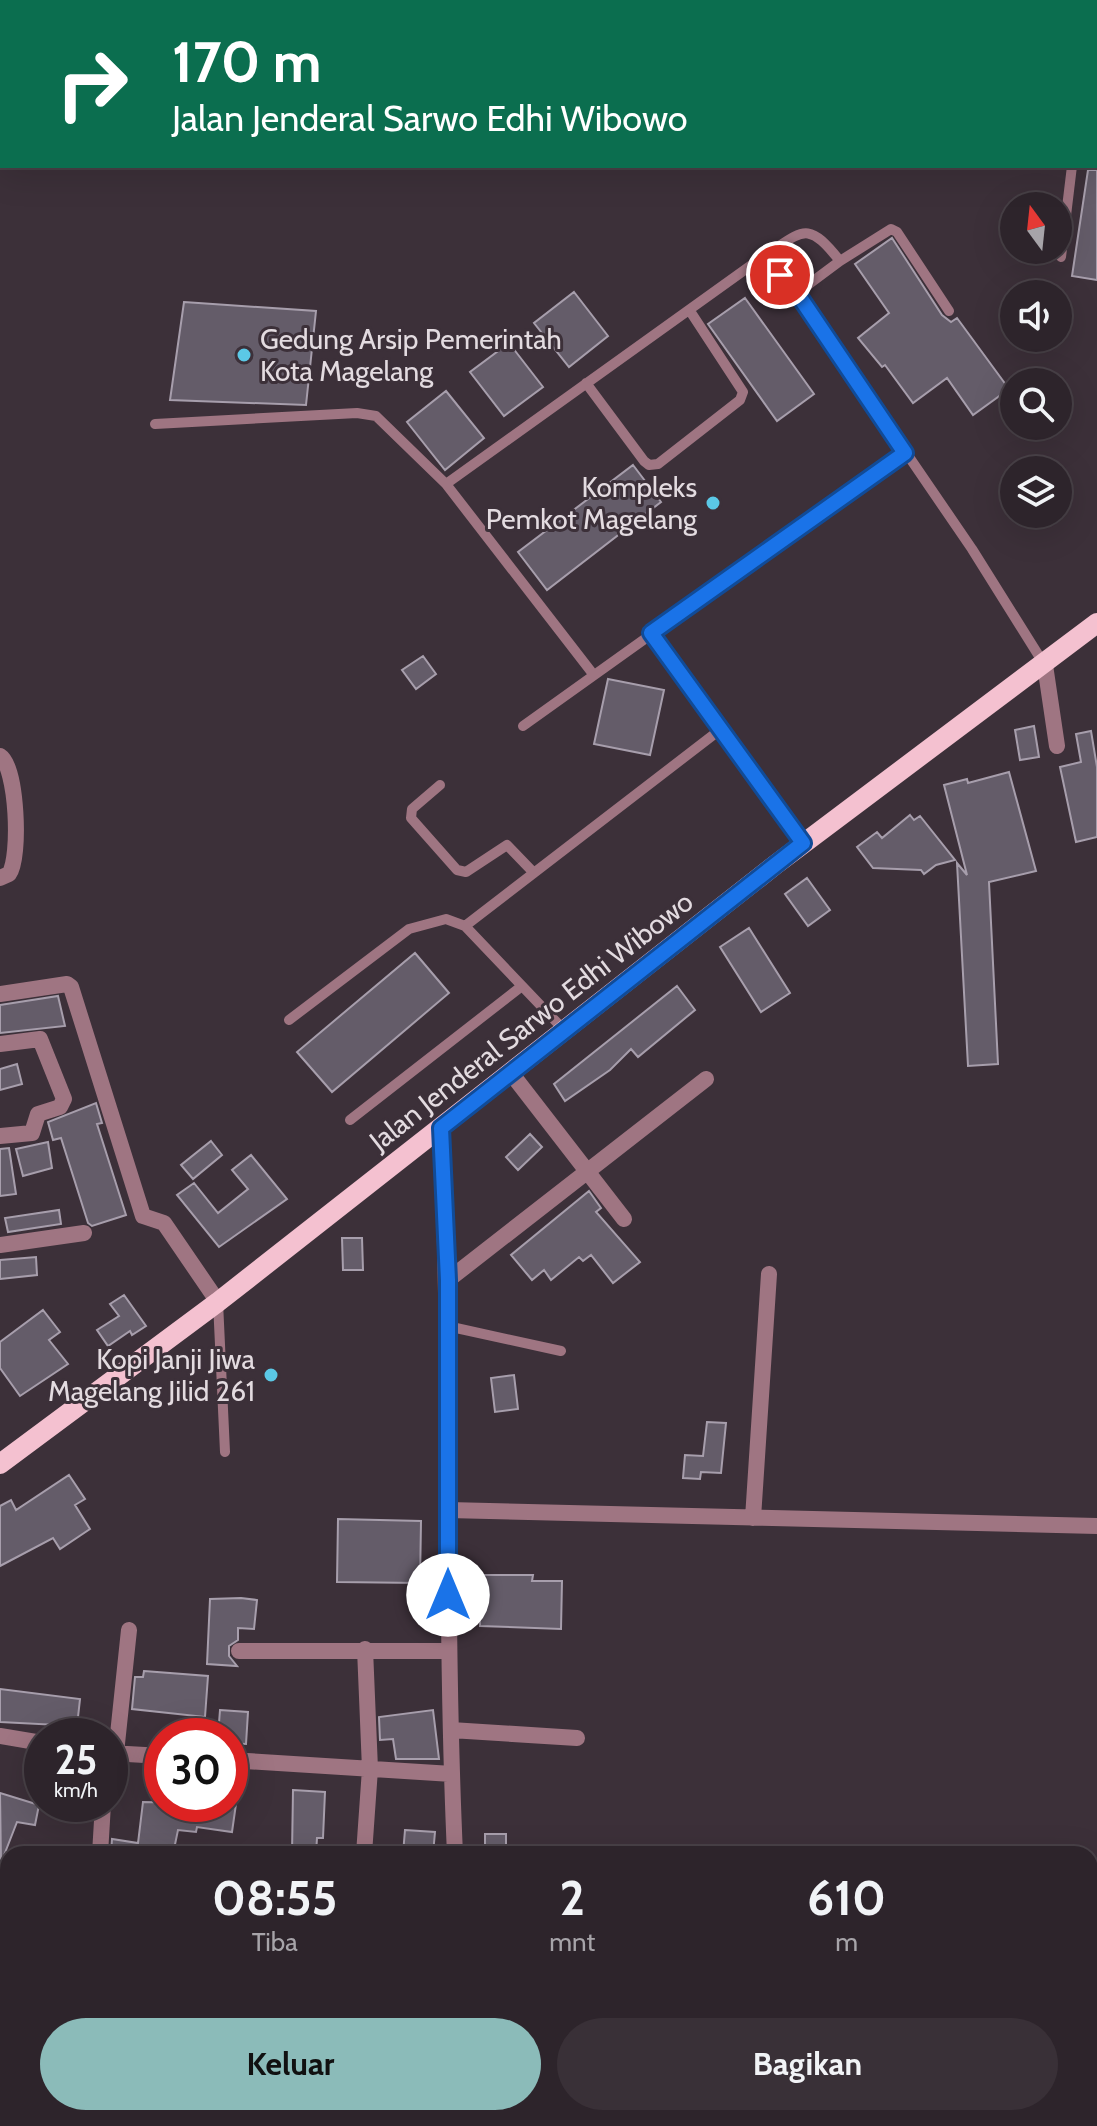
<!DOCTYPE html>
<html lang="id">
<head>
<meta charset="utf-8">
<style>
	:root { --surface:#2d242b; --page:#393037; --text:#f1f3f6; --muted:#a7a4a9; --line:#484147; --accent:#8bbbb9 }
	body { margin:0; font-family:Cabin,sans-serif; background:var(--page); color:var(--text); height:100vh; display:flex; flex-direction:column; font-size:30px; white-space:nowrap }
	* { box-sizing:border-box; margin:0 }
	p { font-size:26px; color:var(--muted) }
	.icon { flex:none; width:44px; height:44px; fill:none; stroke:currentColor; stroke-width:2; stroke-linecap:round; stroke-linejoin:round }
	.map { position:relative; flex:1; overflow:hidden }
	.drawer { position:absolute; left:0px; top:1846px; width:1098px; height:280px; display:flex; flex-direction:column; background:var(--surface); border-radius:24px 24px 0 0; box-shadow:0 8px 32px #0002,0 0 0 2px var(--line) }
	.drawer>* { flex:none }
	.banner { position:absolute; left:0px; top:0px; width:1098px; height:168px; box-shadow:0 8px 32px #0002,0 0 0 2px var(--line); background:#0b6e4f; color:#fff; overflow:hidden }
	.needle { width:52px; rotate:345deg }
	.controls { position:absolute; left:1000px; top:192px; display:grid; gap:16px }
	.controls a { display:grid; place-items:center; width:72px; height:72px; border-radius:50%; background:var(--surface); box-shadow:0 8px 32px #0002,0 0 0 2px var(--line); font-size:40px }
	.speed { position:absolute; left:24px; top:1718px; display:flex; gap:16px; font-size:40px; font-weight:700; text-align:center }
	.speed>* { display:grid; place-content:center; width:104px; height:104px; border-radius:50%; background:var(--surface); box-shadow:0 8px 32px #0002,0 0 0 2px var(--line); line-height:1 }
	.speed small { font-size:20px; font-weight:400 }
	.speed .limit { border:12px solid #d22; background:#fff; color:#111 }
	.pin { position:absolute; display:grid; place-items:center; width:68px; height:68px; color:#fff; margin:-34px; border:4px solid #fff; border-radius:50%; box-shadow:0 2px 8px #0007 }
	.me { position:absolute; width:88px; margin:-44px; rotate:0deg; stroke-linejoin:round; filter:drop-shadow(0 0 6px #0008) }
	.turn { display:flex; align-items:center; gap:28px; height:168px; padding:0 40px; font-size:36px }
	.turn .icon { width:104px; height:104px; stroke-width:2.5 }
	.turn b { display:block; font-size:56px; line-height:68px }
	.eta { display:flex; justify-content:space-evenly; align-items:center; height:136px; text-align:center }
	.eta b { font-size:48px; font-weight:800; line-height:56px }
	.action { display:flex; gap:16px; margin-top:auto; padding:16px 40px }
	.action a { flex:1; height:92px; border-radius:48px; background:var(--accent); color:#111; font-size:32px; font-weight:800; line-height:92px; text-align:center }
	.action a+a { background:var(--page); color:var(--text) }
	.map>svg:first-child { display:block }
	.building { fill:#645c69; stroke:#a79eac; stroke-width:2 }
	.lines { fill:none; stroke-linecap:round; stroke-linejoin:round }
	.service { stroke:#9f7582; stroke-width:10 }
	.minor { stroke:#9f7582; stroke-width:16 }
	.primary { stroke:#f4c1d0; stroke-width:20 }
	.route-casing { stroke:#114b97; stroke-width:20 }
	.route { stroke:#1a73e8; stroke-width:14 }
	.poi-dot { fill:#5bc8e6; stroke:#3c3039; stroke-width:3 }
	.labels { text-anchor:middle; dominant-baseline:central; stroke-width:6; stroke-linejoin:round; paint-order:stroke }
	.poi-label { font-size:28px; fill:#e3dbe0; stroke:#3c3039; text-anchor:end }
	.street-label { font-size:28px; fill:#e3dbe0; stroke:#3c3039 }
</style>
</head>
<body>
<div class="map">
<svg width="1097" height="2126" viewBox="0 0 1097 2126">
	<rect width="100%" height="100%" fill="#3c3039"/>
	<path class="building" d="M1088,170H1097V280L1072,276Z
		M892,238L942,315L951,322L957,318L1009,389L973,415L947,378L913,403L885,365L882,367L858,338L889,313L855,264Z
		M574,292L608,336L569,367L534,323Z
		M745,298L814,394L777,421L708,324Z
		M184,302L316,311L306,405L170,400Z
		M509,343L543,387L504,416L470,372Z
		M446,391L484,438L445,470L407,422Z
		M633,465L661,502L547,590L518,552Z
		M423,656L436,674L416,689L402,670Z
		M608,679L664,690L650,755L594,744Z
		M1034,726L1039,757L1020,760L1015,730Z
		M1091,731L1097,767V837L1076,842L1060,767L1081,762L1076,734Z
		M1009,772L1036,871L989,882L998,1064L968,1066L957,863L967,875L944,785L967,779L968,783Z
		M910,815L914,820L920,816L955,860L936,865L924,874L921,870L873,868L857,847L877,832L882,838Z
		M807,878L830,910L808,926L785,894Z
		M749,928L790,993L761,1012L720,947Z
		M415,953L449,993L332,1092L297,1052Z
		M677,986L695,1010L638,1057L631,1049L610,1070L565,1101L554,1084Z
		M58,996L65,1026L0,1033V1005Z
		M17,1064L22,1084L0,1090V1069Z
		M96,1103L102,1123L97,1124L126,1215L92,1226L88,1223L61,1138L53,1140L48,1122Z
		M530,1134L542,1147L518,1170L506,1157Z
		M211,1141L222,1155L193,1179L181,1165Z
		M48,1142L52,1168L23,1176L16,1149Z
		M9,1148L16,1194L0,1196V1149Z
		M251,1155L287,1199L219,1247L177,1195L194,1183L218,1213L248,1189L232,1170Z
		M589,1191L601,1208L596,1212L640,1262L613,1283L591,1255L583,1261L579,1257L551,1280L544,1270L532,1280L511,1255Z
		M59,1210L61,1224L8,1232L5,1218Z
		M342,1238H362L363,1270H343Z
		M36,1257L37,1275L0,1279V1260Z
		M124,1295L146,1326L132,1335L130,1331L108,1346L97,1330L119,1316L110,1304Z
		M43,1310L60,1332L49,1340L68,1364L20,1396L0,1368V1342Z
		M514,1375L518,1409L495,1412L491,1378Z
		M707,1422L726,1423L721,1473L701,1472L700,1479L683,1478L685,1455L703,1456Z
		M69,1475L85,1499L75,1505L90,1529L60,1549L53,1538L0,1566V1506L11,1500L16,1510Z
		M338,1519L421,1521L420,1583L337,1582Z
		M480,1575H533L532,1581H562L561,1629L480,1626Z
		M241,1598L257,1600L254,1629L238,1628V1640L229,1646V1656L237,1666L207,1664L210,1599Z
		M144,1671L208,1676L205,1717L132,1709L135,1677H143Z
		M0,1689L80,1699L77,1726L0,1722Z
		M220,1710L248,1712L246,1744L230,1743V1736H218Z
		M433,1710L439,1759H396L393,1739L380,1740L379,1717Z
		M293,1790L325,1792L323,1838H317L316,1854H292Z
		M0,1793L39,1805L35,1825L17,1822L1,1863Z
		M143,1802L236,1804L232,1832L197,1827L196,1832L178,1830L173,1854H111L112,1839L138,1843Z
		M405,1830L435,1832L433,1854H403Z
		M485,1834H506V1853H485Z"/>
	<g class="lines">
		<path class="service" d="M885,2L886,0
			M955,2L957,0
			M1096,46H1097
			M1096,105H1097
			M764,256C804,230 807,220 840,261
			M1061,257L1072,166
			M797,293L840,261L891,229L897,232L949,311
			M586,383L644,461L649,465L658,464L740,400L743,392L690,311
			M155,424L357,413L376,416L446,484
			M651,633L803,843
			M593,674L446,484L764,256L797,293L972,549L1044,664
			M523,726L905,453
			M440,785L412,809L411,818L457,870L466,872L507,845L534,873
			M289,1020L409,929L446,919L465,926
			M565,1031L465,926L721,729
			M350,1120L522,986
			M218,1302L225,1452
			M447,1326L561,1351"/>
		<path class="minor" d="M1045,665L1057,746
			M0,756C17,767 21,857 9,874L0,878
			M0,994L67,984L71,987L143,1216L164,1223L218,1302
			M0,1044L40,1039L64,1099L60,1107L38,1114L32,1133L0,1136
			M511,1073L624,1219
			M441,1128C452,1370 444,1612 455,1854
			M0,1245L84,1233
			M448,1280L706,1079
			M448,1510L1097,1526
			M753,1518L769,1274
			M239,1651H449
			M451,1730L577,1738
			M0,1736L42,1743
			M110,1753L162,1756
			M116,1753L129,1630
			M230,1760L452,1774
			M100,1854L103,1804
			M364,1854L370,1769L365,1649
			M0,1923L8,1925
			M0,2091L8,2093
			M212,2118L272,2126
			M1064,2118L1065,2126
			M65,2126L66,2118
			M342,2126L344,2118
			M463,2126V2118
			M833,2126V2118"/>
		<path class="primary" d="M0,1464L218,1302L775,865L1097,623"/>
	</g>
	<g class="lines">
		<defs>
			<path id="route" d="M448,1595V1280L441,1128L803,843L651,633L905,453L797,293L780,275"/>
		</defs>
		<use href="#route" class="route-casing"/>
		<use href="#route" class="route"/>
	</g>
	<g class="poi-dot">
		<circle cx="244" cy="355" r="8"/>
		<circle cx="713" cy="503" r="8"/>
		<circle cx="271" cy="1375" r="8"/>
	</g>
	<g class="labels">
		<g class="poi-label">
			<text x="260" y="339" text-anchor="start">Gedung Arsip Pemerintah<tspan x="260" dy="32">Kota Magelang</tspan></text>
			<text x="697" y="487">Kompleks<tspan x="697" dy="32">Pemkot Magelang</tspan></text>
			<text x="255" y="1359">Kopi Janji Jiwa<tspan x="255" dy="32">Magelang Jilid 261</tspan></text>
		</g>
		<g class="street-label">
			<text transform="translate(531 1021) rotate(-38)">Jalan Jenderal Sarwo Edhi Wibowo</text>
		</g>
	</g>
</svg>
<div class="controls">
<a><svg class="needle" viewBox="-14 -14 28 28"><path d="M0-13l5 13h-10z" fill="#e53935"/><path d="M0 13l5-13h-10z" fill="#a7a4a9"/></svg></a>
<a><svg class="icon" aria-label="sound" viewBox="0 0 24 24"><path d="M4 9h4l5-4v14l-5-4H4zM17 9q2 3 0 6"/></svg></a>
<a><svg class="icon" aria-label="search" viewBox="0 0 24 24"><circle cx="10" cy="10" r="6"/><path d="M15 15l6 6"/></svg></a>
<a><svg class="icon" aria-label="layers" viewBox="0 0 24 24"><path d="M12 4l9 5-9 5-9-5zM3 14l9 5 9-5"/></svg></a>
</div>
<div class="speed"><div>25<small>km/h</small></div><div class="limit">30</div></div>
<div class="pin" style="left:780px;top:275px;background:#d93025"><svg class="icon" aria-label="arrive" viewBox="0 0 24 24"><path d="M6 21V4h12l-3 4 3 4H6"/></svg></div>
<svg class="me" style="left:448px;top:1595px" viewBox="-20 -20 40 40"><circle r="19" fill="#fff"/><path d="M0-13L10 11 0 6-10 11z" fill="#1a73e8"/></svg>
<div class="banner">
<div class="turn"><svg class="icon" aria-label="right" viewBox="0 0 24 24"><path d="M7 20v-9h11M14 6l5 5-5 5"/></svg><div><b>170 m</b>Jalan Jenderal Sarwo Edhi Wibowo</div></div>
</div>
<section class="drawer">
<div class="eta">
<div><b>08:55</b><p>Tiba</p></div>
<div><b>2</b><p>mnt</p></div>
<div><b>610</b><p>m</p></div>
</div>
<div class="action"><a>Keluar</a><a>Bagikan</a></div>
</section>
</div>
</body>
</html>
